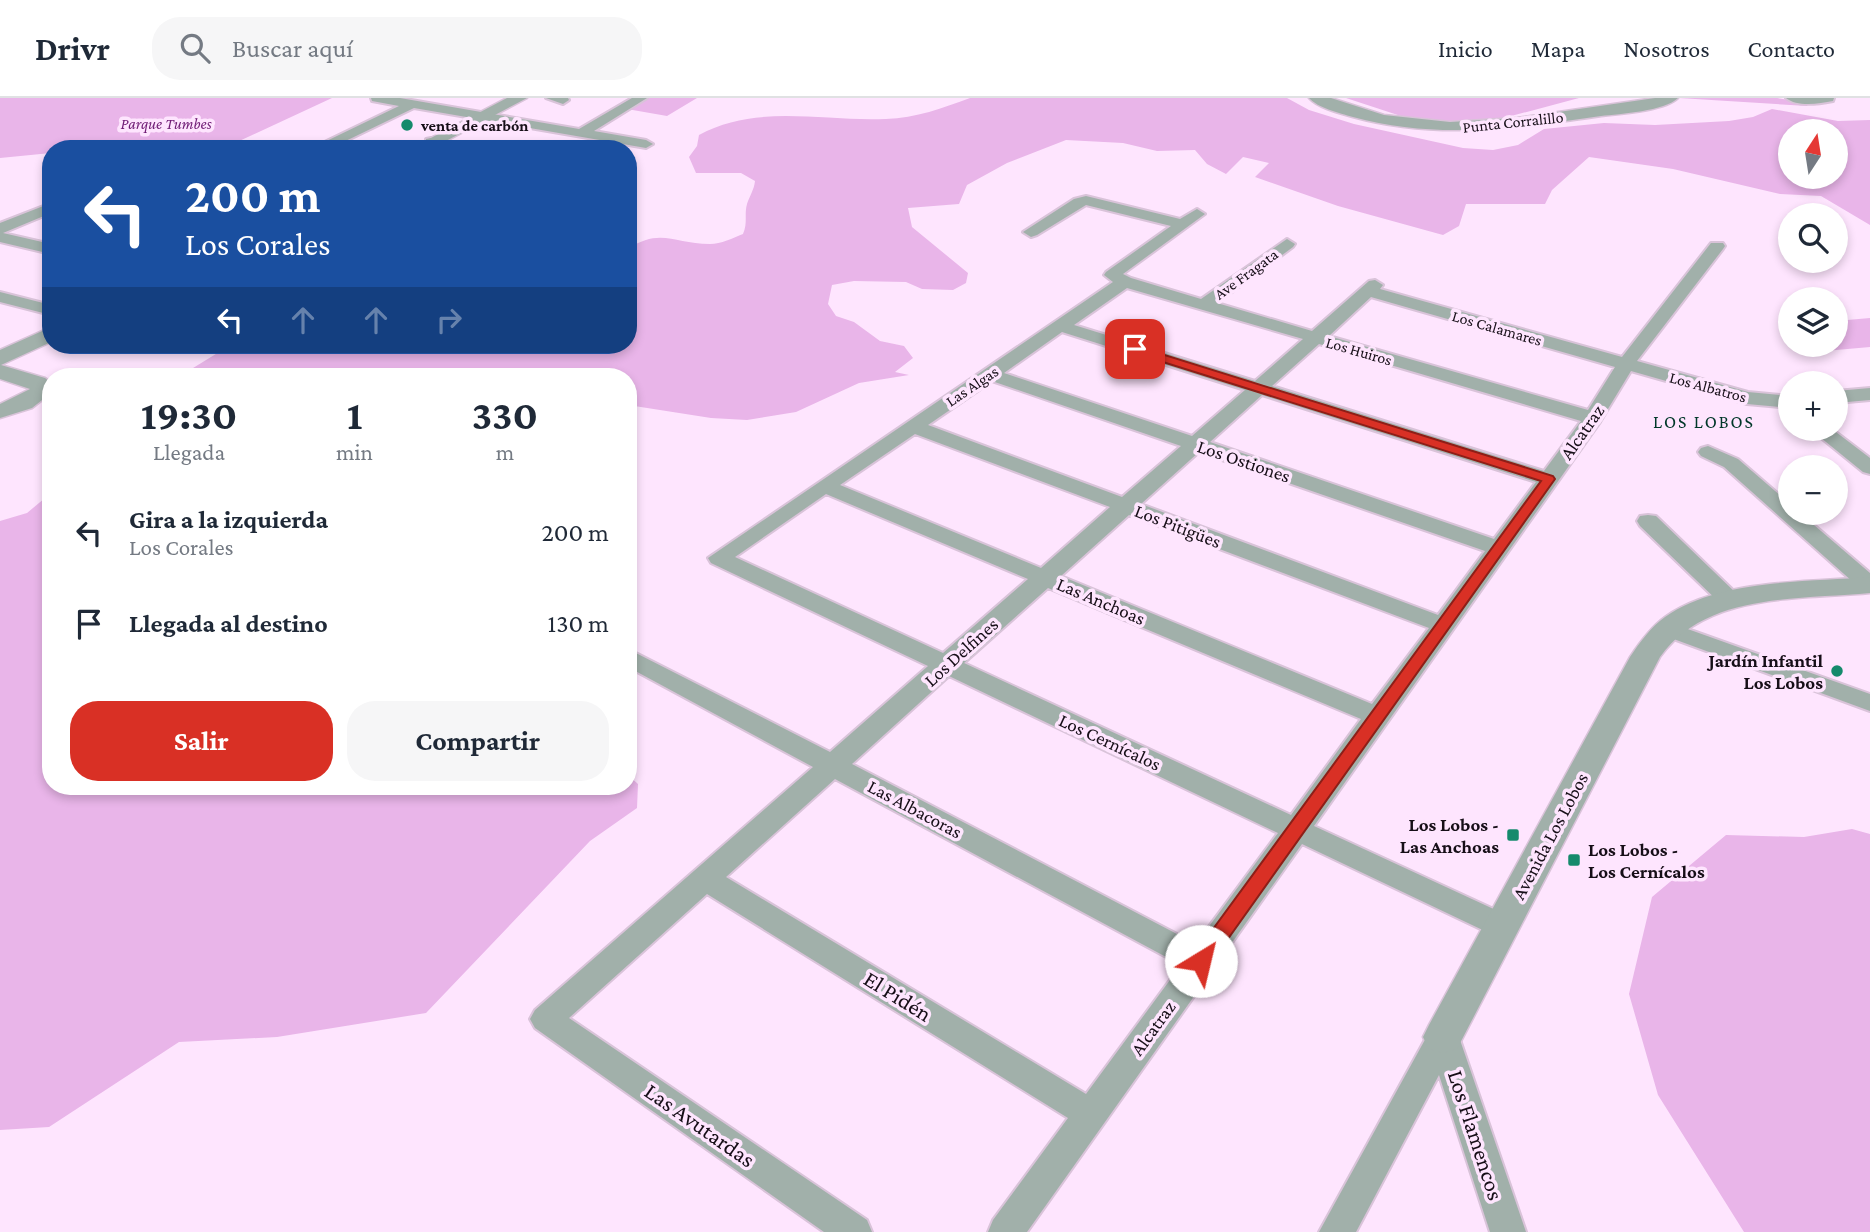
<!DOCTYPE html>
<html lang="es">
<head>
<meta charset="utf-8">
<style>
	:root { --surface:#fff; --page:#f6f6f7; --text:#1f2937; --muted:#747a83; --line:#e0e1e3; --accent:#d93025 }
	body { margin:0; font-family:"Crimson Pro",serif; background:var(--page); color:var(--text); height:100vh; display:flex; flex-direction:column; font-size:26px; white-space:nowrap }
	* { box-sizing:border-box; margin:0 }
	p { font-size:23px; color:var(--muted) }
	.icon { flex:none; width:38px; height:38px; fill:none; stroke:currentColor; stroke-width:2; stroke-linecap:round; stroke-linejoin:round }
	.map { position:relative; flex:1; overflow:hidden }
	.drawer { position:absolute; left:42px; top:270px; width:595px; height:427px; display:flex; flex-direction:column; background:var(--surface); border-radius:28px; box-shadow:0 4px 10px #0003 }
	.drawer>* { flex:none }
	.hud { position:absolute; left:42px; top:42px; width:595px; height:214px; border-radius:28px; box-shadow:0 4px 10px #0003; background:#1a4fa0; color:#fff; overflow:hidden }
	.needle { width:46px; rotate:12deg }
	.fabs { position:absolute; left:1778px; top:21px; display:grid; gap:14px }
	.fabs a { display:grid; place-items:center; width:70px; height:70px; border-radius:50%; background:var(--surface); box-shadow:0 4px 10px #0003; font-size:35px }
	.pin { position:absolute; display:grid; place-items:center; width:60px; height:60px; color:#fff; margin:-30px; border-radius:14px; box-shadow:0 4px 10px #0006 }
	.me { position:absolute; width:77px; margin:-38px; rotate:36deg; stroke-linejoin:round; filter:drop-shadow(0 0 5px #0008) }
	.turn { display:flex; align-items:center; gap:24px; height:147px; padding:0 28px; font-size:32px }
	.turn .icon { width:91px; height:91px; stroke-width:2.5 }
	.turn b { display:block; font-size:49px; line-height:60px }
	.lanes { display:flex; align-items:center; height:66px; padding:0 28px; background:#0003; justify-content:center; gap:35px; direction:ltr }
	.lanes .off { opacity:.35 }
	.eta { display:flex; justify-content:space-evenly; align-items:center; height:119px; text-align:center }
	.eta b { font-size:42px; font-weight:700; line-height:49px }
	.cta { display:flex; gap:14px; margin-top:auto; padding:14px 28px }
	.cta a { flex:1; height:80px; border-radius:28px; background:var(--accent); color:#fff; font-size:28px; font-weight:700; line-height:80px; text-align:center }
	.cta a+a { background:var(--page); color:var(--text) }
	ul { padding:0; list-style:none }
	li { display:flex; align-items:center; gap:21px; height:91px; padding:0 28px }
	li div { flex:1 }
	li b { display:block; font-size:26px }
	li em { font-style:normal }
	header { display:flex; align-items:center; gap:42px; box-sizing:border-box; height:98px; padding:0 35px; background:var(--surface); border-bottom:2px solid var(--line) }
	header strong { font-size:33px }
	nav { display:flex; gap:38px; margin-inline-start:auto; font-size:24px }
	.search { width:490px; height:63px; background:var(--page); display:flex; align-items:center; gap:18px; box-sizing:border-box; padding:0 24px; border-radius:28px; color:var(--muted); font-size:26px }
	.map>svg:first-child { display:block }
	.green { fill:#e9b5e9; fill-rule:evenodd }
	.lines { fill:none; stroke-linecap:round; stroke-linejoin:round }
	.minor-casing { stroke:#d9c3d9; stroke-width:4 }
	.tertiary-casing { stroke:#d9c3d9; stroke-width:3 }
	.minor { fill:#a1b0aa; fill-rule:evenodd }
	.tertiary { fill:#a1b0aa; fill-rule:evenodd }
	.route { fill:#d93025; stroke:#8d1f18; stroke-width:2 }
	.poi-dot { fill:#158a6c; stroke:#fee5fe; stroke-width:2.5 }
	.labels { text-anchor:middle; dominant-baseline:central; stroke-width:7; stroke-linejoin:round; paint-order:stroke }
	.far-street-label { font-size:16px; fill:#160e17; stroke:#fee5fe }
	.far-park-label { font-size:16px; font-style:italic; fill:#701c75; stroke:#fee5fe }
	.far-poi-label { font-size:16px; font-weight:bold; fill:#160e17; stroke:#fee5fe; text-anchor:start }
	.far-neighbourhood-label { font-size:18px; letter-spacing:2px; fill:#003729; stroke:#fee5fe }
	.street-label { font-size:19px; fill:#160e17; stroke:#fee5fe }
	.poi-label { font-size:19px; font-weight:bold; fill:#160e17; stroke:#fee5fe; text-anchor:end }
	.near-street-label { font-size:23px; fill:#160e17; stroke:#fee5fe }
</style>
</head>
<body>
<header>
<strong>Drivr</strong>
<div class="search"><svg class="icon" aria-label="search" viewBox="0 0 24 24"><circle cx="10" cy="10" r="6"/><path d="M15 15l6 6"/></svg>Buscar aquí</div>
<nav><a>Inicio</a><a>Mapa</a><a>Nosotros</a><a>Contacto</a></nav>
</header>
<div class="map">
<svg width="1870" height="1134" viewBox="0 0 1870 1134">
	<rect width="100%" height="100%" fill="#fee5fe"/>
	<path class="green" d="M0,0H332L222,51H51V55L0,60Z
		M647,0H697L667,18L627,11Z
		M970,0H1287L1309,12L1354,26L1463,50L1493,52L1518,47L1544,31L1604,25L1655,27L1729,23L1753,19L1772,11L1838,23L1870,22V127L1821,98L1780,96L1673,71L1589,59L1552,92L1545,106H1466L1459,128L1443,137L1338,108L1255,79L1269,65L1243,59L1226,76L1207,66L1195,52L1157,53L1123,45L1066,42L1007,65L967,87L959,106L908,110L912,129L968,175L966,185L953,192L922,191L906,184L854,183L832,187L828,206L836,218L854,224L880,243L904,248L913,260L895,274L909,277L859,285L796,314L747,322L711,320L628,307V278H180L224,251L253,247H320L388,255L419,247H628V151C660,129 675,146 710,146C721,146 733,140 743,136C748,124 744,117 747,106C750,97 754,92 755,83L741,75H696L689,59L697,48L699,37C757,5 823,24 886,21C916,20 943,10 970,0ZM1836,33V79H1790V33Z
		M1346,0H1579L1485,25L1413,22Z
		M1679,0H1777L1809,5L1807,8Z
		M1870,220V249L1825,253L1816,247H1836V223Z
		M51,395V688H628V677L638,686L637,710L590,743L426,915L277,939L179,944L49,1029L0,1032V423L27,415Z
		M1852,731L1870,736V1134H1744L1658,997L1629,896L1652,799L1726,737L1804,739Z"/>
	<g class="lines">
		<defs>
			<path id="minor" d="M371,0H400L579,31L632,0H647L594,33L646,42L653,46L646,50L414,10L329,51H310L399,8L372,3Z
				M546,0H568L569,2L563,6Z
				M1786,0H1834L1833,3C1818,6 1797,9 1786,0Z
				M431,40L468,47L475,51H445L426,47V41Z
				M1086,98L1180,121L1197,111L1205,116L1123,176L1131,180L1201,201L1287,141L1295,146L1293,149L1217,205L1312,233L1369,183L1375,182L1383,187L1380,191L1622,259L1711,145H1723L1725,148L1723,151L1637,263L1748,294L1790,298V310L1747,306L1631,273L1600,324L1314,728L1513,820L1517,828L1513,836L1502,840L1491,836L1302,746L1027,1134H988L993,1122L1068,1020L707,796L569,920L867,1122L872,1134H824L535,930L530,921L535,912L813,669L628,569V551L830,654L928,568L711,465L708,460L1113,184L1104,177L1106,174L1171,128L1086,107L1037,137L1031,139L1023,134L1074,101ZM1127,190L1303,241L1255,283L1074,227ZM1371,199L1615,269L1588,312L1329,238ZM1062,234L1245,292L1192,338L1004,275ZM1319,246L1581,323L1544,373L1272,288ZM992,283L1181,348L1122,399L928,327ZM1262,297L1536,384L1494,441L1210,344ZM915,336L1110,409L1041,470L840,387ZM1199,354L1485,453L1438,517L1141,406ZM826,396L1028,481L943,555L735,459ZM1129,417L1429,530L1372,606L1061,478ZM1048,490L1361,621L1291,717L964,565ZM949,578L1278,735L1196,846L852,666ZM835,681L1181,867L1086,996L726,779Z
				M51,105V115L3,135L51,146V156L0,144V125Z
				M0,194L51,207V217L0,204Z
				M1870,290V302L1836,305V293Z
				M1810,331H1832L1870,360V376L1863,374Z
				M1708,348L1738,361L1790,406V415H1800L1870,475V494L1862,492L1724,369L1701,358L1698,354L1701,350Z
				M1648,417L1656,418L1738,497L1742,502L1738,507H1722L1640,428L1637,423L1640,418Z
				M1668,524L1870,596V613L1660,536L1656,531L1660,526Z
				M1443,925L1454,929L1459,939L1526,1134H1490L1439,977L1356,1134H1319L1432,929Z"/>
			<path id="tertiary" d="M507,0H527L431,51H410Z
				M1309,0H1331L1384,17L1450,24L1517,20L1655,0H1678C1665,13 1620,16 1601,18C1517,30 1436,42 1353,19C1339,15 1318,10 1309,0Z
				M51,229V244L1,267L45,280L51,285V295L32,310L0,320V306L30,291L0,281V252Z
				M1870,479V495C1799,502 1706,494 1660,559L1457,951L1443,955L1429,951L1423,939L1429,927L1630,559C1640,544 1651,529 1665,519C1718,481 1808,484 1870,479Z"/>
		</defs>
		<use href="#minor" class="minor-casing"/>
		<use href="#tertiary" class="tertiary-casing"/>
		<use href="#minor" class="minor"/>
		<use href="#tertiary" class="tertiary"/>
	</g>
	<path class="route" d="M1131,249H1139L1553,378L1555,381L1208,869L1201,871L1194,869L1191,863L1194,857L1541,383L1131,254Z"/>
	<g class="poi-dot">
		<circle cx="407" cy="27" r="7"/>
		<circle cx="1837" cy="573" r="7"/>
		<rect x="1506" y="730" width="14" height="14" rx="3.5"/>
		<rect x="1567" y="755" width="14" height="14" rx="3.5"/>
	</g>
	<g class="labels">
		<g class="far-street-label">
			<text transform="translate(1513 24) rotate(-6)">Punta Corralillo</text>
			<text transform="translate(1246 176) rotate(-36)">Ave Fragata</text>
			<text transform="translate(1497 230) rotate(16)">Los Calamares</text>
			<text transform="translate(1359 253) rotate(16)">Los Huiros</text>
			<text transform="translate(972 288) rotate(-34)">Las Algas</text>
			<text transform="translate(1708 289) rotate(15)">Los Albatros</text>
		</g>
		<g class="far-park-label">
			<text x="166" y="25">Parque Tumbes</text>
		</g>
		<g class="far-poi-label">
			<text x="421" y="27">venta de carbón</text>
		</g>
		<g class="far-neighbourhood-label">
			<text x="1704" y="324">LOS LOBOS</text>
		</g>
		<g class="street-label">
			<text transform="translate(1582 334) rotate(-55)">Alcatraz</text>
			<text transform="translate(1244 363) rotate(19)">Los Ostiones</text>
			<text transform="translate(1178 428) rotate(21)">Los Pitigües</text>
			<text transform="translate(1101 503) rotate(23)">Las Anchoas</text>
			<text transform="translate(961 554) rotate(-42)">Los Delfines</text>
			<text transform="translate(1110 644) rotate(25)">Los Cernícalos</text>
			<text transform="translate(915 711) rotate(28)">Las Albacoras</text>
			<text transform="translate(1550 738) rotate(-62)">Avenida Los Lobos</text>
			<text transform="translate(1153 930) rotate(-54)">Alcatraz</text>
		</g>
		<g class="poi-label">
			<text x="1823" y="562">Jardín Infantil<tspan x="1823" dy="22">Los Lobos</tspan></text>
			<text x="1499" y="726">Los Lobos -<tspan x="1499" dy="22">Las Anchoas</tspan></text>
			<text x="1588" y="751" text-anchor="start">Los Lobos -<tspan x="1588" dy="22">Los Cernícalos</tspan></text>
		</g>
		<g class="near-street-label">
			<text transform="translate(898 898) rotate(32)">El Pidén</text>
			<text transform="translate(700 1027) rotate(35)">Las Avutardas</text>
			<text transform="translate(1476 1037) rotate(72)">Los Flamencos</text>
		</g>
	</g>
</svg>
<div class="fabs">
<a><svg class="needle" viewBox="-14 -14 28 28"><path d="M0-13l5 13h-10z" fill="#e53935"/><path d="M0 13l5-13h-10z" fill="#747a83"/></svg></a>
<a><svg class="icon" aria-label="search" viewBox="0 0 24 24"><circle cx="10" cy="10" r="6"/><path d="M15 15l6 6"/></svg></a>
<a><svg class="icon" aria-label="layers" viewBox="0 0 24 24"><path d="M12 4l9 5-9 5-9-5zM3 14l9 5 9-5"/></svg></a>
<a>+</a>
<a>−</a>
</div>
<div class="pin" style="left:1135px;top:251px;background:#d93025"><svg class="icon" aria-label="arrive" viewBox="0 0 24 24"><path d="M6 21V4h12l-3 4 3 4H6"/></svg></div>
<svg class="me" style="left:1201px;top:863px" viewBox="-20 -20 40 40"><circle r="19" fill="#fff"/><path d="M0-13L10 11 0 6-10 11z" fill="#d93025"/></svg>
<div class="hud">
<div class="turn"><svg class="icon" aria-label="left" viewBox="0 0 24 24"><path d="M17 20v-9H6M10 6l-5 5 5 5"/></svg><div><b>200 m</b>Los Corales</div></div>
<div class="lanes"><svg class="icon" aria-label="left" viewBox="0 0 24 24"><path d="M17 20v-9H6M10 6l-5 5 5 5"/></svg><svg class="icon off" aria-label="ahead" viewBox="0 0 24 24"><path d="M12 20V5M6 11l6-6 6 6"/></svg><svg class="icon off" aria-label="ahead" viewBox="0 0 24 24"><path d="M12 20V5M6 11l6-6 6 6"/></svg><svg class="icon off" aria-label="right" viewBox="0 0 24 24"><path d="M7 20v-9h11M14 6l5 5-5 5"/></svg></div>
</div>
<section class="drawer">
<div class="eta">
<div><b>19:30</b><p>Llegada</p></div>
<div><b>1</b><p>min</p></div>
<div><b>330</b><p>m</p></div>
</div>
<ul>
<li><svg class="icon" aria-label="left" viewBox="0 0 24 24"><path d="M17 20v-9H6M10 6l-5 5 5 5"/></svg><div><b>Gira a la izquierda</b><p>Los Corales</p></div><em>200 m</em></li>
<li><svg class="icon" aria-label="arrive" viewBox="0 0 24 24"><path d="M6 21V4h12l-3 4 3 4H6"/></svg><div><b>Llegada al destino</b></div><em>130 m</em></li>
</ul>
<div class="cta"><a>Salir</a><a>Compartir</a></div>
</section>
</div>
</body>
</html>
